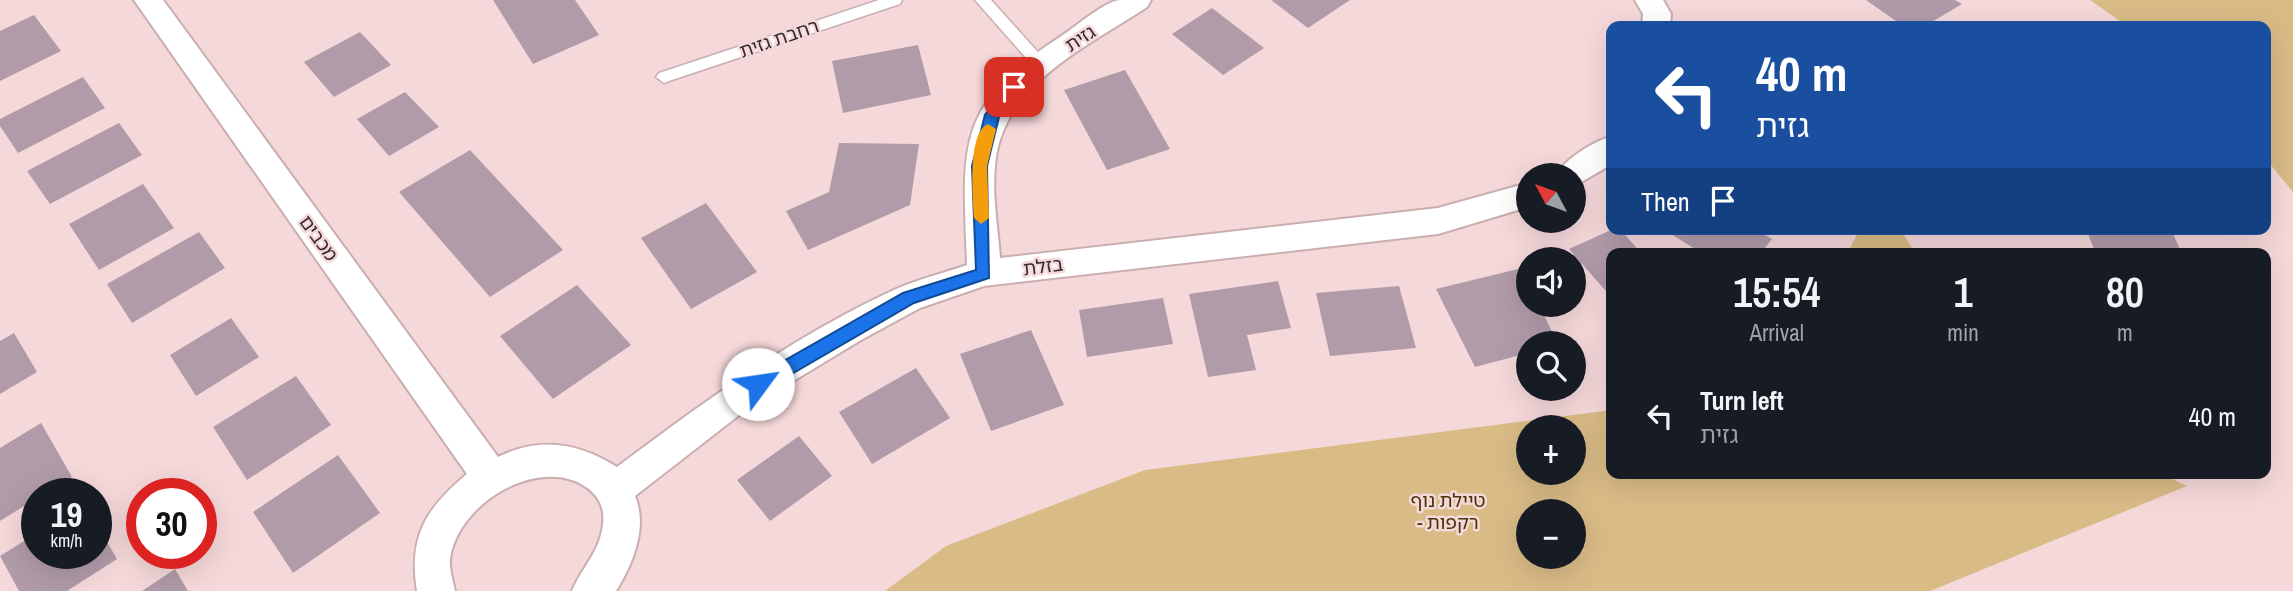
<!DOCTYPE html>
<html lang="en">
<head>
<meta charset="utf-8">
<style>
	:root { --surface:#171b24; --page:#242831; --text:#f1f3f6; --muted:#9ea1a6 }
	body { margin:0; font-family:"Archivo Narrow","Noto Sans Hebrew",sans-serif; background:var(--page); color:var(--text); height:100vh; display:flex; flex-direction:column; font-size:26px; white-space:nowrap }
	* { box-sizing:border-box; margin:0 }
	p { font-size:23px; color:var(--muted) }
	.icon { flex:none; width:38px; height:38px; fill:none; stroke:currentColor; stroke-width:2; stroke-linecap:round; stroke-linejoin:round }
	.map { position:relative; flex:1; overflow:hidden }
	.drawer { position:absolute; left:1606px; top:248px; width:665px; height:231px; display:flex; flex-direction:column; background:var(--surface); border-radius:14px; box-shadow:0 7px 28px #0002 }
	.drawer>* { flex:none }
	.guide { position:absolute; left:1606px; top:21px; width:665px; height:214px; border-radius:14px; box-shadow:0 7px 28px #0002; background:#1a4fa0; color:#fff; overflow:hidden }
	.needle { width:46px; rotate:311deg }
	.fabs { position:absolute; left:1516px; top:163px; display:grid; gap:14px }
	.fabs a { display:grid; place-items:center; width:70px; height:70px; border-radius:50%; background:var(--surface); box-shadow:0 7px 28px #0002; font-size:35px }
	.speed { position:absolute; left:21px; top:478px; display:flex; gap:14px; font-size:35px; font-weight:700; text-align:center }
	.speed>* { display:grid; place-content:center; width:91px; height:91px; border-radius:50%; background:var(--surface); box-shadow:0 7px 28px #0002; line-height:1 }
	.speed small { font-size:18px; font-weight:400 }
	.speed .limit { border:10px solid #d22; background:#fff; color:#111 }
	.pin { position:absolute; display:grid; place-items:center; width:60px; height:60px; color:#fff; margin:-30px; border-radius:14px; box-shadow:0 4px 10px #0006 }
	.me { position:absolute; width:77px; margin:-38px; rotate:59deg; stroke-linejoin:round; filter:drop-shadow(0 0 5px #0008) }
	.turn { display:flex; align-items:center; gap:24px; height:147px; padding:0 35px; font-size:32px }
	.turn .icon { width:91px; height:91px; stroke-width:2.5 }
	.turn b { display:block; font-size:49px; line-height:60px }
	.then { display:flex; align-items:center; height:66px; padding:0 35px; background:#0003; gap:14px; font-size:26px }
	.eta { display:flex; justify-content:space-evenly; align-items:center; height:119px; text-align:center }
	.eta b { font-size:42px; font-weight:600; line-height:49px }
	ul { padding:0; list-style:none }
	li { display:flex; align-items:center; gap:21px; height:98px; padding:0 35px }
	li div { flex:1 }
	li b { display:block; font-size:26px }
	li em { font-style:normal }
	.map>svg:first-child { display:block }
	.green { fill:#d9bb86; fill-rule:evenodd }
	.building { fill:#b19ba9 }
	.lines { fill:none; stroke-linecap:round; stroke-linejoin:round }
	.lane-casing { stroke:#caaeb0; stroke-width:3 }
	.street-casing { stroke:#caaeb0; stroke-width:4 }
	.lane { fill:#fff; fill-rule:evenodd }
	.street { fill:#fff; fill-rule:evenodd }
	.route { fill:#1a73e8; stroke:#114b97; stroke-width:2 }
	.slow { fill:#f59e0b }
	.labels { text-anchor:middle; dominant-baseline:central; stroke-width:5; stroke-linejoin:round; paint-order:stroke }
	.street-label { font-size:19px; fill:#362b2c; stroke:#f5d8da }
	.park-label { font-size:19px; fill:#493405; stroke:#f5d8da }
</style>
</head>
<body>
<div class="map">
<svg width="2293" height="591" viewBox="0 0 2293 591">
	<rect width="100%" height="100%" fill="#f5d8da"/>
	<path class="green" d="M2090,0H2293V192L2266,159V26H2127Z
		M1860,229H1900L1916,254H1847Z
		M1612,410V474H2162L2187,486L1930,591H885L946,546L1145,470ZM1528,427H1573V472H1528ZM1528,511H1573V556H1528Z"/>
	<path class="building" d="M493,0H575L599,35L533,64Z
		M1271,0H1350L1308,28Z
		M1866,0H1955L1962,4L1925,26H1903Z
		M1212,8L1264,48L1223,75L1172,34Z
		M34,15L61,51L0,81V31Z
		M360,32L391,65L334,97L304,62Z
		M918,45L931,95L843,113L832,61Z
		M1125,70L1170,149L1107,170L1064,90Z
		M83,77L105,108L18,153L0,126V119Z
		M405,92L439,127L389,156L357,119Z
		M119,123L142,155L50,204L27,171Z
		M839,143L919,144L910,205L808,250L786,211L829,192Z
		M470,150L563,250L490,297L399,192Z
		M143,184L174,228L99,270L69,224Z
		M706,203L757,272L691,309L641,238Z
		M1613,229H1620L1642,254H1612V298L1569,249Z
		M1663,229H1755L1772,239L1760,254H1703Z
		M2086,229H2171L2182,254H2096Z
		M199,232L225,268L132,323L107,284Z
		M1518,269L1528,287V304H1538L1558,343H1528V353L1475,367L1436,289Z
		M1278,281L1291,328L1247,335L1256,370L1208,377L1189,294Z
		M577,285L631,345L553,399L500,336Z
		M1399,286L1416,348L1330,356L1316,293Z
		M1163,298L1173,344L1087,357L1079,310Z
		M231,318L259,357L196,396L170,355Z
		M1031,330L1064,405L991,431L960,354Z
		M14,333L37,372L0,394V341Z
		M916,368L950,418L872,464L839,412Z
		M296,376L331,425L247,480L213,427Z
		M41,423L72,477L45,494H37V498L0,521V448Z
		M799,436L832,476L770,521L737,480Z
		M338,455L380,513L293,573L253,512Z
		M96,523L117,559L67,591H19L0,556L37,533V553H96Z
		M175,569L188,591H142Z"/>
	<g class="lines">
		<defs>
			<path id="lane" d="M879,0H902L900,4L669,81L664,83L656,77L659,73Z
				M975,0H991L1045,60L1048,64L1045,68H1035Z"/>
			<path id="street" d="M134,0H163L498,457C540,436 579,443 617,467C705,401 795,335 896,289C919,279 944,273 967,265C963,148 953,106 1060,37C1074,28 1104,2 1119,0C1129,0 1141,0 1151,0L1147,7C1087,47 1000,85 995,167C992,196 998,228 1000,258L1438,208L1528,183V207L1438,234L984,286L920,308L861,340L747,409L635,496C648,527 633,564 616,591H572C582,567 600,552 603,524C605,508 599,496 586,487C538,455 457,504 450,559C449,569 453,581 455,591H417C408,537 426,508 467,474Z
				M1635,0H1663L1671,14L1670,26H1642L1643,14Z
				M1612,136V164L1573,187V175H1556C1566,158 1593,142 1612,136Z"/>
		</defs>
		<use href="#lane" class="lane-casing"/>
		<use href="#street" class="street-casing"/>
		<use href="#lane" class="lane"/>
		<use href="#street" class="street"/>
	</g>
	<path class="route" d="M1014,82L1021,87L999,117L987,166L989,278L914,303L764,390H752V379L903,293L976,270L972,166L985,115L1009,83Z"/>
	<path class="slow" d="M988,124L996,129L987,166L989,218L981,224L974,218C973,198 967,132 988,124Z"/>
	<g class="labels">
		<g class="street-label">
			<text transform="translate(779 38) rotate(-19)">רחבת גזית</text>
			<text transform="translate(1080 38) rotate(-33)">גזית</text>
			<text transform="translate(319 238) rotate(54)">מכבים</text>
			<text transform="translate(1043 266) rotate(-7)">בזלת</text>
		</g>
		<g class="park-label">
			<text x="1448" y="500">טיילת נוף<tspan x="1448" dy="22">- רקפות</tspan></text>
		</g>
	</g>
</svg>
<div class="fabs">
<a><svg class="needle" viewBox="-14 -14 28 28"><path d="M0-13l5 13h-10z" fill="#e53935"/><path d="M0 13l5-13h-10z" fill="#9ea1a6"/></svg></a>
<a><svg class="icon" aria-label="sound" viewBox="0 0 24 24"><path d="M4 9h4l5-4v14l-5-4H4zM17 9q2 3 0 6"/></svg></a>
<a><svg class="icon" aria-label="search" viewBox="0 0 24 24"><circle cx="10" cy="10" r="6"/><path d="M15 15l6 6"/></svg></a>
<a>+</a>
<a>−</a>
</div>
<div class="speed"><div>19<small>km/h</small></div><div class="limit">30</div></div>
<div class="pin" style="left:1014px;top:87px;background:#d93025"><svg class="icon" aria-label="arrive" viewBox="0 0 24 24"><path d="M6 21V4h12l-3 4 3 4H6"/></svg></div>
<svg class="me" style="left:758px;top:384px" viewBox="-20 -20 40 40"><circle r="19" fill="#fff"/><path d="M0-13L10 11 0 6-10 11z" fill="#1a73e8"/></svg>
<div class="guide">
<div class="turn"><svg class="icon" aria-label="left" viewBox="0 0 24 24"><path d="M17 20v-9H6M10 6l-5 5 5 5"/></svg><div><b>40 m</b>גזית</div></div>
<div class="then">Then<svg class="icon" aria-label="arrive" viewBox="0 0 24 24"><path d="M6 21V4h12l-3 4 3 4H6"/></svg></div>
</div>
<section class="drawer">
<div class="eta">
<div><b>15:54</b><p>Arrival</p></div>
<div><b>1</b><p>min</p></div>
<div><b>80</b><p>m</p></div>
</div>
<ul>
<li><svg class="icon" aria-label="left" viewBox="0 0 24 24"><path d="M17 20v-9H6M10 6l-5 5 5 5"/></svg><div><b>Turn left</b><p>גזית</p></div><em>40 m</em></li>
</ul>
</section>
</div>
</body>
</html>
